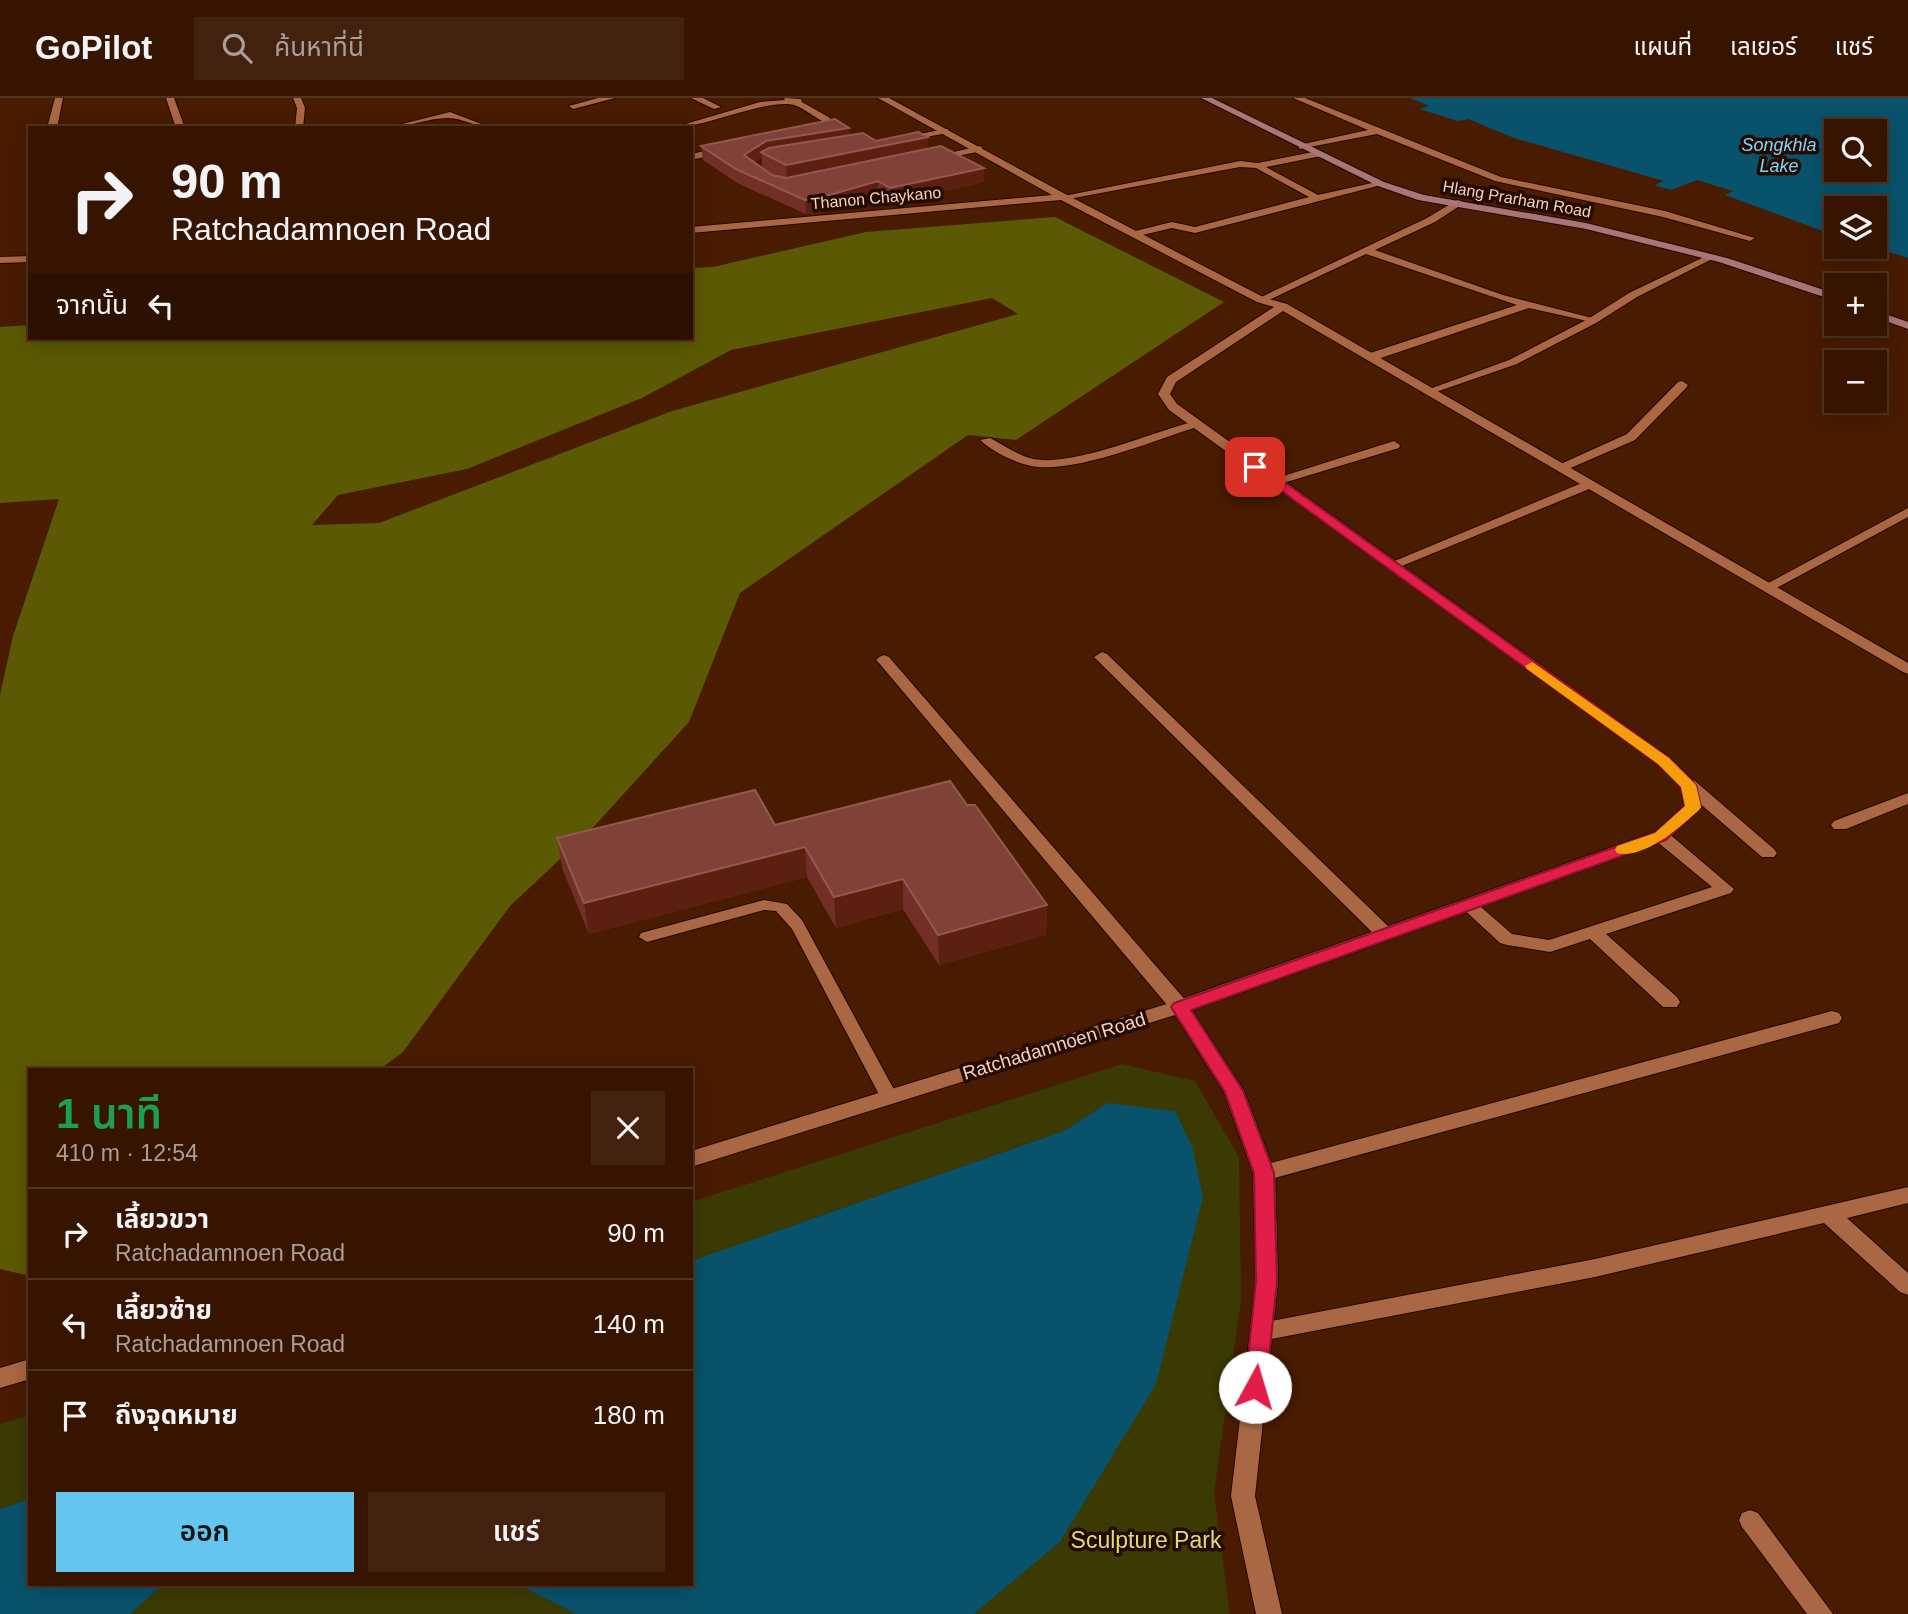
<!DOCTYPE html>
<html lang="th">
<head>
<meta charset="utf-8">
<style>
	:root { --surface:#371400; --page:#42210f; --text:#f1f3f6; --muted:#aa9e99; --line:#513322; --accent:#64c5ee }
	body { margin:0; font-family:Helvetica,"Noto Sans Thai",sans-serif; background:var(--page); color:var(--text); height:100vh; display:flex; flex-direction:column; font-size:26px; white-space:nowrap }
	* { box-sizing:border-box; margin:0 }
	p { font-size:23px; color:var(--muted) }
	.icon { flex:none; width:38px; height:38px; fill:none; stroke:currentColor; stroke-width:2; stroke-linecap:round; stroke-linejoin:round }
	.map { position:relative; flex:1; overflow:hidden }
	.details { position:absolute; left:28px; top:970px; width:665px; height:518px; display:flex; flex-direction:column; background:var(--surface); border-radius:0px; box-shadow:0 4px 18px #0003,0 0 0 2px var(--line) }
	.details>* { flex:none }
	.top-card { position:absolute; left:28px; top:28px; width:665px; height:214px; border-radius:0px; box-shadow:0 4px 18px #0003,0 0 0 2px var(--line); background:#371400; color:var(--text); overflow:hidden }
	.controls { position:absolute; left:1824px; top:21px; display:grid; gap:14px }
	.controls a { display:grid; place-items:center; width:63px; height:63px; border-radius:0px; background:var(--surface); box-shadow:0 4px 18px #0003,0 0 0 2px var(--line); font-size:35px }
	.pin { position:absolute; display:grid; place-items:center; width:60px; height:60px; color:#fff; margin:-30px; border-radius:14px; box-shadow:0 4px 10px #0006 }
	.me { position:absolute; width:77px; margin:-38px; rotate:6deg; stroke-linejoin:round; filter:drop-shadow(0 0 5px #0008) }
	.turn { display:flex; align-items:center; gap:24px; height:147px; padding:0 28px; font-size:32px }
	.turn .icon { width:91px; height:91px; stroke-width:2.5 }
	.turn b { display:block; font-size:49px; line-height:60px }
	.then { display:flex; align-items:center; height:66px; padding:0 28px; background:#0003; gap:14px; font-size:26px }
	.round { display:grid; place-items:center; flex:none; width:74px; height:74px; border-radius:0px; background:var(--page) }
	.headline { display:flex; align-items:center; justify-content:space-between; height:119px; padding:0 28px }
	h1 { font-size:42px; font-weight:600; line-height:52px; color:#1e9e55 }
	.primary-button { display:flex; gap:14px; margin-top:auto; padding:14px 28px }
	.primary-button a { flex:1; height:80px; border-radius:0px; background:var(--accent); color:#111; font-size:28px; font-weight:600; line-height:80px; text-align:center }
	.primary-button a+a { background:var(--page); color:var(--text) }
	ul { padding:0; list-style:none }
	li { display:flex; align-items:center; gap:21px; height:91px; padding:0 28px; border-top:2px solid var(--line) }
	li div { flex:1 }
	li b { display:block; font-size:26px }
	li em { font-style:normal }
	header { display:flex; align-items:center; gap:42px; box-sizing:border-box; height:98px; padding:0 35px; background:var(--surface); border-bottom:2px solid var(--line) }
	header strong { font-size:33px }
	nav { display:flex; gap:38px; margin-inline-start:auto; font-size:24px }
	.search { width:490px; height:63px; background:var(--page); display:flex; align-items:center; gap:18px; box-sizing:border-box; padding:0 24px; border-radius:0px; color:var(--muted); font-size:26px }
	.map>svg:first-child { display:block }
	.green { fill:#3b3a02 }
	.forest { fill:#5b5903; fill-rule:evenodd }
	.water { fill:#08526b; fill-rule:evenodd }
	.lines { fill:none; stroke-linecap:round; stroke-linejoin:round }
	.service-casing { stroke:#270700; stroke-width:2 }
	.minor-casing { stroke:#270700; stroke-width:2 }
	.tertiary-casing { stroke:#270700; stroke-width:2 }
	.secondary-casing { stroke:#270700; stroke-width:2 }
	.service { fill:#aa6743; fill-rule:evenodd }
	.minor { fill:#aa6743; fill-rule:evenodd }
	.tertiary { fill:#aa6743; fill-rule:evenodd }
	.secondary { fill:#a87679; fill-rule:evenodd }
	.wall { fill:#722f28; fill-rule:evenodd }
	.shaded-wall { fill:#5c2011 }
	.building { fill:#804139; stroke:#93584e; stroke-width:2 }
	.route { fill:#e11d48; stroke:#92132f; stroke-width:2 }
	.slow { fill:#f59e0b }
	.labels { text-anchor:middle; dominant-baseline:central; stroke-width:7; stroke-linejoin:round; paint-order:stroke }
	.far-street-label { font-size:16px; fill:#f8d2bf; stroke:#240a00 }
	.far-water-label { font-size:18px; font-style:italic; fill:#7ed7fd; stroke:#240a00 }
	.street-label { font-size:19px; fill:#f8d2bf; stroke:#240a00 }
	.near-park-label { font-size:23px; fill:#dedc75; stroke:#240a00 }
</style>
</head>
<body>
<header>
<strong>GoPilot</strong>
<div class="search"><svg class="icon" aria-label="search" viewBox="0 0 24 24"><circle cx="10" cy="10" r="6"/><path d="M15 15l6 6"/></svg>ค้นหาที่นี่</div>
<nav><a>แผนที่</a><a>เลเยอร์</a><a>แชร์</a></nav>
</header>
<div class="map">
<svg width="1908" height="1516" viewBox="0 0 1908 1516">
	<rect width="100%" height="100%" fill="#491b00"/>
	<path class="green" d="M1122,966L1195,983L1239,1059L1241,1202L1214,1395L1230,1516H974L1060,1444L1107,1005L1064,1033L691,1163V1104Z
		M30,1317V1401L0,1411V1326Z
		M164,1486H517L576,1516H130Z"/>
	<path class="forest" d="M1055,119L1224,204L1016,342L968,337L740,495L689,624L589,734L510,808L403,954L380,971H30V1178L0,1171V597L13,538L59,401L0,405V229L30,227V240H691V170L713,169L866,134ZM992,200L1018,216L672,313L379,425L312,427L338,397L467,371L642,300L731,252Z"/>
	<path class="water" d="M1410,0H1908V160L1873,149L1874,110H1836V138L1725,97L1733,93L1697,82L1671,92L1654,87L1664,83L1514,40L1468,21L1458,23L1419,11L1429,8ZM1836,33H1874V72H1836Z
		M1107,1005L1175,1013L1192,1048L1203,1099L1156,1286L1060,1444L974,1516H576L517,1486H691V1163L1064,1033Z
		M30,1401V1486H164L130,1516H0V1411Z"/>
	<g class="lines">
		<defs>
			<path id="service" d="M293,0H301L305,10L303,30H295L297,10Z
				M945,31H948V35L903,43L899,40Z
				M979,48L982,49V53L937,62L933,59Z
				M1318,53L1322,56L1321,58L1266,69L1318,97L1381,83L1385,86L1195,135L1172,130L1134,139L1131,138V134L1172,124L1195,129L1309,99L1256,70L1240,69L1063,102L1059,99L1240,63L1258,65Z
				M1708,157L1716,159L1637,199L1596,225L1517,266L1433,295L1424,293L1509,262L1588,221L1629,195Z
				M1196,323L1200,324V328C1155,342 1085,372 1038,369C1019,367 994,355 980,342L990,340C1004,347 1018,358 1034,361C1073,369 1155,333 1196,323Z
				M764,802L787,806L802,822L898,999L895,1004H883L792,831L776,813L764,812L647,844L639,839L641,835Z
				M1750,1412L1758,1415L1833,1516H1807L1742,1429L1739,1422L1742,1415Z"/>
			<path id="minor" d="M55,0H63L57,30H47Z
				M166,0H174L185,30H176Z
				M598,0H615L573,11L569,8Z
				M691,0H703L721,9L714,11Z
				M784,0L801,1L802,4L830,20V26L806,33V29L822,23C813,18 803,10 794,7C768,0 704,30 672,30L760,4L785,2Z
				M1293,0H1305L1501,79L1665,113L1755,140L1750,143L1663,119L1495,83L1377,36L1299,51V47L1368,32Z
				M450,14L492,30C477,30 463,20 448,20C427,20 407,30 386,30Z
				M724,49L729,52L727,54L691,62V56Z
				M1457,102L1461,103V107L1435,124L1375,152L1503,197L1596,221V225L1529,210L1375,262H1367V256L1517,207L1366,156L1265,204L1255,202L1427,120Z
				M1682,283L1688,287L1686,290L1635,342L1566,372L1561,373L1554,369L1627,336L1678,284Z
				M1394,343L1400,347L1399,350L1280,386L1275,387L1268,383Z
				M1589,382L1596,386L1594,389L1397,470H1387L1385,467Z
				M1908,410V419L1773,492L1768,493L1761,489Z
				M1102,554L1107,556L1392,832L1394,836L1392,840H1378L1097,562L1094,559Z
				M884,557L889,559L1187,904L1190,909L1187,914H1173L879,565L876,562L879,559Z
				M1689,682L1695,683L1774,751L1777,755L1774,759H1762L1683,691L1681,687Z
				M1908,695V706L1846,731H1834L1831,727L1834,723Z
				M1661,733L1667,734L1734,791L1731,795L1606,836L1677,899L1680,904L1677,909H1663L1590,841L1550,854L1507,847L1500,845L1459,807L1462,803H1474L1512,836L1549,842L1712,789L1655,742L1652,738L1655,734Z
				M1832,913L1839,915L1842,920L1839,925L1264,1083L1257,1081L1253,1075L1257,1069L1264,1067Z
				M1908,1089V1105L1847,1120L1908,1175V1197L1900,1194L1824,1125L1595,1179L1261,1243L1253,1241L1250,1234L1253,1227L1261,1225L1595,1161Z"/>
			<path id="tertiary" d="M878,0H889L1067,97L1265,200L1287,206L1908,565V576L1903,574L1283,213L1176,284L1170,296L1177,306L1670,660L1697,687L1701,709L1667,742L1192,912L1244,993L1275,1075L1278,1183L1255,1398L1282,1516H1256L1231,1398L1256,1183L1253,1075L1224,994L1175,917L691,1069V1053L1173,904L1655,734L1684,708L1681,688L1658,666L1169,312L1158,296L1167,279L1274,209L1257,204L1061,102L691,135V129L1052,97Z
				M30,158V164L0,165V159Z
				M30,1261V1281L0,1290V1270Z"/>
			<path id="secondary" d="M1201,0H1212L1384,84L1424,97L1586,125L1727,160L1836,196V203L1719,164L1586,131L1418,102L1378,88Z
				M1874,212L1908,224V231L1874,219Z"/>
		</defs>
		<use href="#service" class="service-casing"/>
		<use href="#minor" class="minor-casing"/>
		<use href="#tertiary" class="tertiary-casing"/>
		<use href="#secondary" class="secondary-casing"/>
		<use href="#service" class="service"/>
		<use href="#minor" class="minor"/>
		<use href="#tertiary" class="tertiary"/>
		<use href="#secondary" class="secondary"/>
	</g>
	<path class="wall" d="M850,37L876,43L928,39V51L984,84L891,105L878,97L820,115L806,116L737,85L703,62L701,48ZM762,60V70L754,64Z
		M967,707L1047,807L1046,837L939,867L903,811L836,830L807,779L589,836L562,770L557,740L775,727Z"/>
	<path class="shaded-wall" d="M849,30L850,43L761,54L762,60L744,71V57L766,43Z
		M928,39V55L787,83L786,67Z
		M984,70V84L891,105L890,90Z
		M878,83V97L820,115L806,116L805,102Z
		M805,749L807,779L589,836L584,805Z
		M903,781V811L836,830L834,799Z
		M1047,807L1046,837L939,867L938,837Z"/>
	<path class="building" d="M835,21L849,30L766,43L744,57L772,77L786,80L941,48L984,70L890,90L878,83L819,100L805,102L736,71L701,48Z
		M918,34L928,39L786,67L761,54L769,50L863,35L876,43Z
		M950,683L967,707H975L1047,807L938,837L903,781L834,799L805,749L584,805L557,740L755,692L775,727Z"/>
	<path class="route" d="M1251,366H1259L1669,660L1696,687L1701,709L1666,742L1191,912L1243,993L1274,1075L1277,1183L1266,1289L1263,1295L1255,1298L1248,1295L1245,1289L1256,1183L1254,1075L1225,994L1171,909L1174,905L1655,735L1685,708L1681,689L1658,666L1251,371Z"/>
	<path class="slow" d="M1532,564L1669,660L1696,687L1701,709L1699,712C1681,728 1644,762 1617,755L1615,752L1617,748L1655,735L1685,708L1681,689L1658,666L1527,571L1525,568Z"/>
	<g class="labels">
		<g class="far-street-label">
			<text transform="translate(876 100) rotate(-5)">Thanon Chaykano</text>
			<text transform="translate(1517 101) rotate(10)">Hlang Prarham Road</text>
		</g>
		<g class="far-water-label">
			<text x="1779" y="47">Songkhla<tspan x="1779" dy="21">Lake</tspan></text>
		</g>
		<g class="street-label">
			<text transform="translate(1054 948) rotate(-17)">Ratchadamnoen Road</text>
		</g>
		<g class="near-park-label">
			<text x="1146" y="1442">Sculpture Park</text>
		</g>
	</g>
</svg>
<div class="controls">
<a><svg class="icon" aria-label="search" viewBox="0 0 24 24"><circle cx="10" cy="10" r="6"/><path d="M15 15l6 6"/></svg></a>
<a><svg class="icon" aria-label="layers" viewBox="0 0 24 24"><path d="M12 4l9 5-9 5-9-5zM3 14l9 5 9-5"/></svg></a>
<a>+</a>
<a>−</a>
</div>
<div class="pin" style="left:1255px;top:369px;background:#d93025"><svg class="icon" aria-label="arrive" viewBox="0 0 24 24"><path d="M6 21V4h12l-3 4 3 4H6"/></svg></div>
<svg class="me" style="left:1255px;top:1289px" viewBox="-20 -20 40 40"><circle r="19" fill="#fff"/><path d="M0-13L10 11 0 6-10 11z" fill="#e11d48"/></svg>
<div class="top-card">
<div class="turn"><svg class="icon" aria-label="right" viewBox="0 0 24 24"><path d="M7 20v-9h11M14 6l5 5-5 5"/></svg><div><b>90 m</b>Ratchadamnoen Road</div></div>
<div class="then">จากนั้น<svg class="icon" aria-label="left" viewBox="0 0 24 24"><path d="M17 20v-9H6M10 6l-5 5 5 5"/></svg></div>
</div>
<section class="details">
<div class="headline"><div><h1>1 นาที</h1><p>410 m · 12:54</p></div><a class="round"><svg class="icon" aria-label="close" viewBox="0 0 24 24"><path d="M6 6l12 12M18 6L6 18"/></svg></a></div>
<ul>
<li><svg class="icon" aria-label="right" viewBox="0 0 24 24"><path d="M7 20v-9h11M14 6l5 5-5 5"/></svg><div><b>เลี้ยวขวา</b><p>Ratchadamnoen Road</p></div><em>90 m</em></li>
<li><svg class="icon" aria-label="left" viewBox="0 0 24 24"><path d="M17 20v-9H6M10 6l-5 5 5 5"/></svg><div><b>เลี้ยวซ้าย</b><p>Ratchadamnoen Road</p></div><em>140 m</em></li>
<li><svg class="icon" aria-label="arrive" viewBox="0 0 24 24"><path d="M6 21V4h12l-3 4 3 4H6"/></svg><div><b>ถึงจุดหมาย</b></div><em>180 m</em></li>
</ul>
<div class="primary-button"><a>ออก</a><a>แชร์</a></div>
</section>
</div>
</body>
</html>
